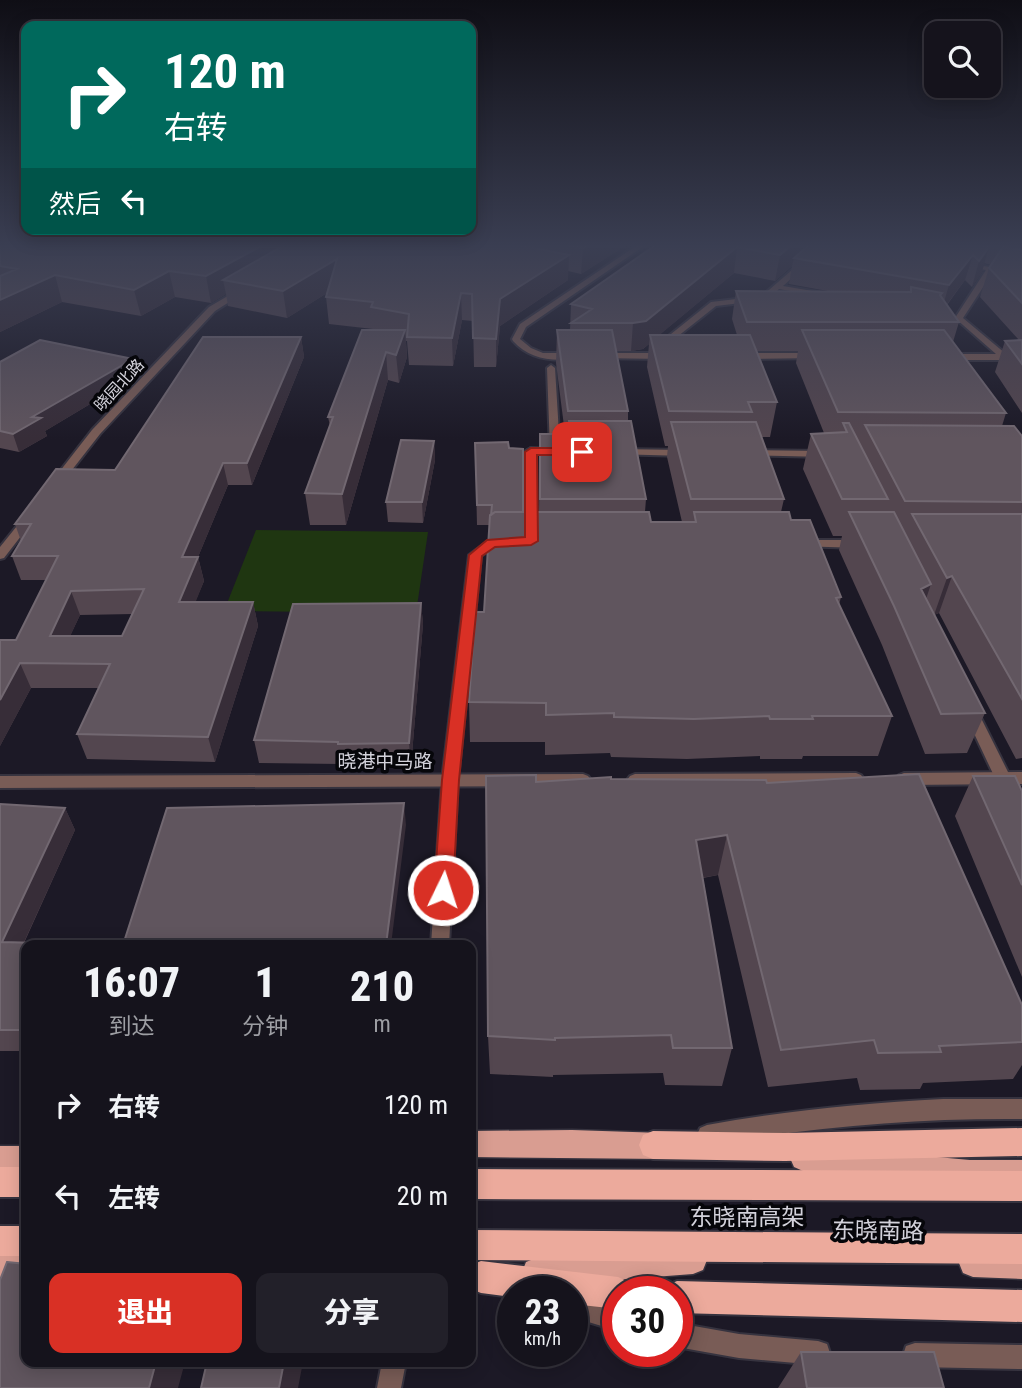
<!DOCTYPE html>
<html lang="zh">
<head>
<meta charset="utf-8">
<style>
	:root { --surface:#15131c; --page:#222029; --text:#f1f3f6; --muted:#9d9ea3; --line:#34323b; --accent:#d93025 }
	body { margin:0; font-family:"Roboto Condensed","Noto Sans SC",sans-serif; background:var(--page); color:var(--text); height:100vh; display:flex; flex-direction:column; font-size:26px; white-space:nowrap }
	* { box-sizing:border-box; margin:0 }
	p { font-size:23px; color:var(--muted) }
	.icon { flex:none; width:38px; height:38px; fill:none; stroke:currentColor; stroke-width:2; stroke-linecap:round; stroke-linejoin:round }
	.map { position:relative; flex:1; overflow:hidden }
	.drawer { position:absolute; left:21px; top:940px; width:455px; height:427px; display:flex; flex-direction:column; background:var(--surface); border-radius:14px; box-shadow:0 4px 18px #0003,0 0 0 2px var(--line) }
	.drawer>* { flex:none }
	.banner { position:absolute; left:21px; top:21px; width:455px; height:214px; border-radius:14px; box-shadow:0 4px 18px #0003,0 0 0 2px var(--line); background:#00695c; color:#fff; overflow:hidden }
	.tools { position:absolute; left:924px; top:21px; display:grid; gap:14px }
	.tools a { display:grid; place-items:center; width:77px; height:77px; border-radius:14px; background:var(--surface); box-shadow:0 4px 18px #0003,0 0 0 2px var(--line); font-size:35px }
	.speed { position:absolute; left:497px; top:1276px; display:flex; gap:14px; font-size:35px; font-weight:700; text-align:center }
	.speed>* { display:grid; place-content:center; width:91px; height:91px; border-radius:50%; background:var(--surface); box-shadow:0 4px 18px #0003,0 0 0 2px var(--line); line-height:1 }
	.speed small { font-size:18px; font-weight:400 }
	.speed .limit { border:10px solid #d22; background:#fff; color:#111 }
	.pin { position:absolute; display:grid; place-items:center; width:60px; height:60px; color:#fff; margin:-30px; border-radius:14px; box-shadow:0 4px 10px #0006 }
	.me { position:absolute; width:77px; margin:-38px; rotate:4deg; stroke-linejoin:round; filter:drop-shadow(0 0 5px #0008) }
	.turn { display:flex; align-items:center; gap:24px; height:147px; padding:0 28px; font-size:32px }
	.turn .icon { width:91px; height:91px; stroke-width:2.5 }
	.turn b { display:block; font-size:49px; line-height:60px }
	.then { display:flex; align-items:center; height:66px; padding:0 28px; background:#0003; gap:14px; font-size:26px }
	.eta { display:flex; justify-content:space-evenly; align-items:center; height:119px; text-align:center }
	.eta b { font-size:42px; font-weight:800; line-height:49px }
	.cta { display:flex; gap:14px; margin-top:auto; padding:14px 28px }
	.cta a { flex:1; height:80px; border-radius:14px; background:var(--accent); color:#fff; font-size:28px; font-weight:800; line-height:80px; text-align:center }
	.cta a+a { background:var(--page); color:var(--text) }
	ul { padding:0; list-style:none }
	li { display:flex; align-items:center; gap:21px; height:91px; padding:0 28px }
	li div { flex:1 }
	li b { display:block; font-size:26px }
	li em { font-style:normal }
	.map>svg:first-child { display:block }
	.green { fill:#1f3611 }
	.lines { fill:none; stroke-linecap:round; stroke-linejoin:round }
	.service-casing { stroke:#36333f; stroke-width:4 }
	.minor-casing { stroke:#36333f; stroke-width:4 }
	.tertiary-casing { stroke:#36333f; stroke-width:4 }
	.primary-casing { stroke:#36333f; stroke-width:3 }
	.trunk-casing { stroke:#36333f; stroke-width:4 }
	.service { fill:#795c56; fill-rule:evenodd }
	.minor { fill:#795c56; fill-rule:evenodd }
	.tertiary { fill:#795c56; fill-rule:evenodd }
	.primary { fill:#d99d91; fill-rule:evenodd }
	.trunk { fill:#ecaa9c; fill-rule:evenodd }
	.wall { fill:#53464f; fill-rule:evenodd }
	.shaded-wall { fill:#372d38 }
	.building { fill:#60555e; stroke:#726871; stroke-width:2; fill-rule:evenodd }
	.route { fill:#d93025; stroke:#8d1f18; stroke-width:2 }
	.labels { text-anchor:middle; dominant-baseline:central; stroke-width:7; stroke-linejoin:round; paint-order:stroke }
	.far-street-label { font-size:16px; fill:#d3d2db; stroke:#06060a }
	.street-label { font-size:19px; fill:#d3d2db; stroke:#06060a }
	.near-street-label { font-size:23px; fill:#d3d2db; stroke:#06060a }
</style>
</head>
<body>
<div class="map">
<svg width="1022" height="1388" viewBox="0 0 1022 1388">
	<rect width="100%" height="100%" fill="#1c1926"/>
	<path class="green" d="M256,530L428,532L416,613L224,611Z"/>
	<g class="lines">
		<defs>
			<path id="service" d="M551,365L555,368L560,450L555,453L550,450L547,368Z
				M531,448L536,451L537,531L531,534L525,531L526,451Z"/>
			<path id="minor" d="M639,244H647L526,327L520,339L531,348L543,353H575L579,356L578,358C554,362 530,360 513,341L512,339L520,324Z
				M822,244H830L783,286L824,293V297L779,289L767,300L716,306L663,348L656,346L711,302L762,296Z
				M962,262L1022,273V277L993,272L963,318L1006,354H1022V360H945L941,357L945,354H996L955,318L986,270L962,266Z
				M598,353H666L670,356L666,359L595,358L594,356Z
				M816,353L820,356L819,358L742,359L738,356L742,353Z
				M505,539L511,542L509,544L495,546L481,556L458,780L449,945H431L442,780L469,555L488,541Z
				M802,540H859L865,544L859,548L798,546V542Z
				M970,705L977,710L1011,778L1008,782H998L995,778L963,710Z
				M382,1362H406L401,1388H377Z"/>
			<path id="tertiary" d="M238,290L245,292L215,311L100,434L61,484H53V480L92,430L209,307Z
				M531,448L559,449L564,452L559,455L527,453L526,451Z
				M617,449L685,450L690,453L685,456L613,454L612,452Z
				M750,450L825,451L830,454L825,457L746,455V451Z
				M29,515L35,518L4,558L0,559V547L25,516Z
				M1022,772V784L904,785L899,783L896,779L899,775L904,773Z
				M856,773L861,775L864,779L861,783L856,785L635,786L630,784L627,780L630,776L635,774Z
				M583,774L588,776L591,780L588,784L583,786L0,788V776Z
				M943,1099H1022V1119C916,1118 812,1127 707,1145L700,1142L697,1135L700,1128L707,1125C785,1111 863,1103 943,1099Z
				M572,1293L618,1307V1331L572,1317Z
				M677,1323L739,1334L818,1341L827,1344L830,1353L827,1362L818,1365L739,1358L677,1347Z
				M915,1343L1022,1345V1369L915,1367L906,1364L903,1355L906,1346Z"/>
			<path id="primary" d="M572,1130L663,1133L672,1137L676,1146L672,1155L663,1159L471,1157V1131Z
				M803,1145L970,1160H1022V1186H970L803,1171L794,1167L790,1158L794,1149Z
				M0,1146H26V1172H0Z
				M693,1246L703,1250L707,1260L703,1270L693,1274L536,1286L526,1282L522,1272L526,1262L536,1258Z
				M973,1249L1022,1251V1279L973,1277L963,1273L959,1263L963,1253Z
				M0,1254H26V1282H0Z"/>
			<path id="trunk" d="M1022,1128V1156L785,1161L653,1159L643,1155L639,1145L643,1135L653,1131L785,1133Z
				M0,1167H26V1197H0Z
				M471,1169L1022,1171V1201L471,1199Z
				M0,1226H26V1256H0Z
				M471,1230L1022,1234V1264L471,1260Z
				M481,1261L618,1277L629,1282L633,1292H618V1309L572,1304V1292H513V1297L481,1293L471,1289V1265Z
				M677,1281L1022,1290V1322L677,1313V1292H663L666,1286Z"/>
		</defs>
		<use href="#service" class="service-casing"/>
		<use href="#minor" class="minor-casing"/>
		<use href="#tertiary" class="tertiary-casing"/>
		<use href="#primary" class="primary-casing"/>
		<use href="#trunk" class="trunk-casing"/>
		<use href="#service" class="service"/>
		<use href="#minor" class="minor"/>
		<use href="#tertiary" class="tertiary"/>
		<use href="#primary" class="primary"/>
		<use href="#trunk" class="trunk"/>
	</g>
	<path class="wall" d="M0,244H628L581,274L568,271V280L500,326L496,367H474L473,321L462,320L453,366L409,365L407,341H406L407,357L399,383L388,380L346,525H310L305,493L330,426L328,417L373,329L329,324L326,297L327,293L287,318L228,306L226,294L211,303L175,297L141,316L62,302L0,332Z
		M657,244H1022V413L995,372L1005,341L1019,340L980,297L989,268L991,265L984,263L982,272L972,287L965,280L947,305L959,322L953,342L1006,413L1002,426L1022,436V758L1016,759L939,613L934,615L985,713L967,753L925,754L882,645L839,550L842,536H833L803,469L811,434L824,433L796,363L798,351H756L777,402L770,437H761L784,499L781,512L791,520L841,597L839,605L892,716L878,756H803L802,759H760V756L687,759L611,757L610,753L545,755V742H470L469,702L484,612L490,525H477L475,443L509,448L523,512H539L540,434H565L556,363L557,330H570L571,304ZM792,266L789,284L833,292L736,291L732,319L737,335H659L734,273L775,281ZM649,344L647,367L665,446H668L667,457L682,522H651L645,512L646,499L628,421V411L616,351H631L643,349Z
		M301,337L304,357L252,485H228L198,557L204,581L195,602H253L258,626L215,762L87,759L77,734L98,688H31L0,746V640H16L46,580H21L12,556L21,541L15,524L115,470ZM133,614L122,636H70L80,615Z
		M133,359L137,376L45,431L47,436L19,452L0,448V362Z
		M434,441L435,460L423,523L388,522L386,502Z
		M421,603L423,624L411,766L341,767V764L259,763L254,740Z
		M973,776L1022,791V977L955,816Z
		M611,779L767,783L1022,1005V1065L1013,1079L923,1083L920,1089L860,1090L857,1078L768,1087L718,875L703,878L732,1048L722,1086L665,1085L663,1073L553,1075V1077L490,1074L488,1036L536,782Z
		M0,804L65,808L75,830L24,943L26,945V1051H0Z
		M801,1352L944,1388H778Z"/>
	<path class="shaded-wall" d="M265,244H312L223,280L226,294L211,303L206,276Z
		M590,244H628L581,274L583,248Z
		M793,244H819L794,258L792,266L775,281L780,255Z
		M737,247L734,273L651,342L650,335L649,344L643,349L631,351L633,323Z
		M989,247L982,272L972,287L979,261Z
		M569,255L568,280L500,326L496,367V339L500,299Z
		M973,255L965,280L941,312L949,285Z
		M337,259L340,285L287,318L283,291Z
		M169,271L175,297L141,316L134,290Z
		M55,275L62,302L0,332V300Z
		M461,293L462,320L453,366L452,338Z
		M405,330L407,357L399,383L396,355Z
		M301,337L304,357L252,485L247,463Z
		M386,352L388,380L346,525L342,494Z
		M133,359L137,376L45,431L47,436L19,452L13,434L32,417Z
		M434,441L435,460L423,523L422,502Z
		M223,463L228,485L198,557L204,581L186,626L179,602L182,557Z
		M952,576L939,613L934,615L947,578Z
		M931,584L918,623L921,589Z
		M71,591L80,615L59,660L50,636Z
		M253,602L258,626L215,762L208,737Z
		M421,603L423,624L411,766L409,743Z
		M20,663L31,688L0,746V700Z
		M404,803L406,825L391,945H386Z
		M65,808L75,830L14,964L2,942Z
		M727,835L718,875L689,880L696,840Z
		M156,1362H185L178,1388H149Z
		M284,1362H303L298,1388H279Z"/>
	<path class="building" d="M0,244H265L206,276L169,271L134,290L55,275L0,300V276L17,269L0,266Z
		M286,244H514L569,255L500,299L496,339L473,338L472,294L461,293L452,338L407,337L409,314L371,307L373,302L326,297L337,259L283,291L223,280Z
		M560,244H590L583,248Z
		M657,244H793L780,255L737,247L646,321L633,323H571L592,309L571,304Z
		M810,244H976L989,247L979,261L973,255L949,285L794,258Z
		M1003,247L1022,250V303L989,268Z
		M911,287L942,293L940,295L959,322H747L736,291L911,292Z
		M362,330H405L396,355L386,352L342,494L305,493L333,417H328Z
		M557,330H612L628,411H568Z
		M802,330H944L1006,413L838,412Z
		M650,335H750L777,402H748L752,412L669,411Z
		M203,337H301L247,463H223L182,557H198L179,602H253L208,737L77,734L110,664L20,663L0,700V640H16L58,556H12L31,524H15L56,469L115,470ZM144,589L122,636H50L71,591Z
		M40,340L133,359L32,417L41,418L13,434L0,431V362Z
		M1022,340V364L1005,341Z
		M569,421H631L646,499H540V434H570Z
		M671,422H756L784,499H691Z
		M843,423H849L888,499H842L811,434L847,432Z
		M865,425L1014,426L1022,436V502L905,501Z
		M401,440L434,441L422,502H386Z
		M508,442L509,448L523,449V512H495L491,515L492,505H477L475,443Z
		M495,512H649L651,522H696L694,512H789L791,520H810L841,597L836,598L892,716H812L813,719H770L769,716L694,719L614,717V713L546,715V703L469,702L475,612H484L490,515Z
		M849,512H894L931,584L921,589L985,713L941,714L894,606Z
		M912,514H1022V699L952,576L947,578Z
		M421,603L409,743L338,744V742L254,740L293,604Z
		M919,774L1022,1005V1042L939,1046L941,1052L878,1053L874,1040L781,1050L727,835L696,840L732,1048H673L671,1035L555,1038V1040L488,1036L486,776L536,775V782L611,777V779L766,780L767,783Z
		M973,776H1015L1022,791V885Z
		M404,803L386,945H123L167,808Z
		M0,804L65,808L2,942L120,945H26V1030H0Z
		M7,1262L26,1264V1362H156L149,1388H0V1280Z
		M801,1352H934L944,1388H807Z
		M207,1362H284L279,1388H201Z"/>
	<linearGradient id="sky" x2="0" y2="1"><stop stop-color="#0f0e15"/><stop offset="0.56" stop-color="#3a3e52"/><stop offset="1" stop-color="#3a3e52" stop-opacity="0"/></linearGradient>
	<rect width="1022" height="439" fill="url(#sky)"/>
	<path class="route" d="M531,448H582L588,452L582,455H537L538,541L531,545L495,547L482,556L459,780L453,890L450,896L443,898L437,896L434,890L442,780L469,555L487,540L525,537V452Z"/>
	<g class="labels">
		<g class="far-street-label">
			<text transform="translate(119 385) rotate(-47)">晓园北路</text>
		</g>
		<g class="street-label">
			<text x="385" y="761">晓港中马路</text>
		</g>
		<g class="near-street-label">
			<text x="747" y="1217">东晓南高架</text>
			<text transform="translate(878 1231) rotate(1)">东晓南路</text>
		</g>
	</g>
</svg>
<div class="tools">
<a><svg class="icon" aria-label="search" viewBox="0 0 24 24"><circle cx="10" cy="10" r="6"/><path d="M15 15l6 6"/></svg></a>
</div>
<div class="speed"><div>23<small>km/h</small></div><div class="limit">30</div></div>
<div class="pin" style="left:582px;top:452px;background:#d93025"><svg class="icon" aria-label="arrive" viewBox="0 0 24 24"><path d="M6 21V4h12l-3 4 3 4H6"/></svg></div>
<svg class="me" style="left:443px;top:890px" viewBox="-20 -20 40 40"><circle r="17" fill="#d93025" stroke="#fff" stroke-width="3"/><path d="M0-11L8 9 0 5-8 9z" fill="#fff"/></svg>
<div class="banner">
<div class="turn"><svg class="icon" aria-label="right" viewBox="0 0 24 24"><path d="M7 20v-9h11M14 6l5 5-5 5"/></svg><div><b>120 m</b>右转</div></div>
<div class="then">然后<svg class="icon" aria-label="left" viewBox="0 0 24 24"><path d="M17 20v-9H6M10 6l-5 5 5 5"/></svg></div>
</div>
<section class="drawer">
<div class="eta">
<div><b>16:07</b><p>到达</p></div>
<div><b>1</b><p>分钟</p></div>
<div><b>210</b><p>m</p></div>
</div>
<ul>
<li><svg class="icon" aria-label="right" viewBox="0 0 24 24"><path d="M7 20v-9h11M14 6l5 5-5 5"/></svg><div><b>右转</b></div><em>120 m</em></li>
<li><svg class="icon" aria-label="left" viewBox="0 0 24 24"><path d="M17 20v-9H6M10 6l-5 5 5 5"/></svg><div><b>左转</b></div><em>20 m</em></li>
</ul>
<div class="cta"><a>退出</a><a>分享</a></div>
</section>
</div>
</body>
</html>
